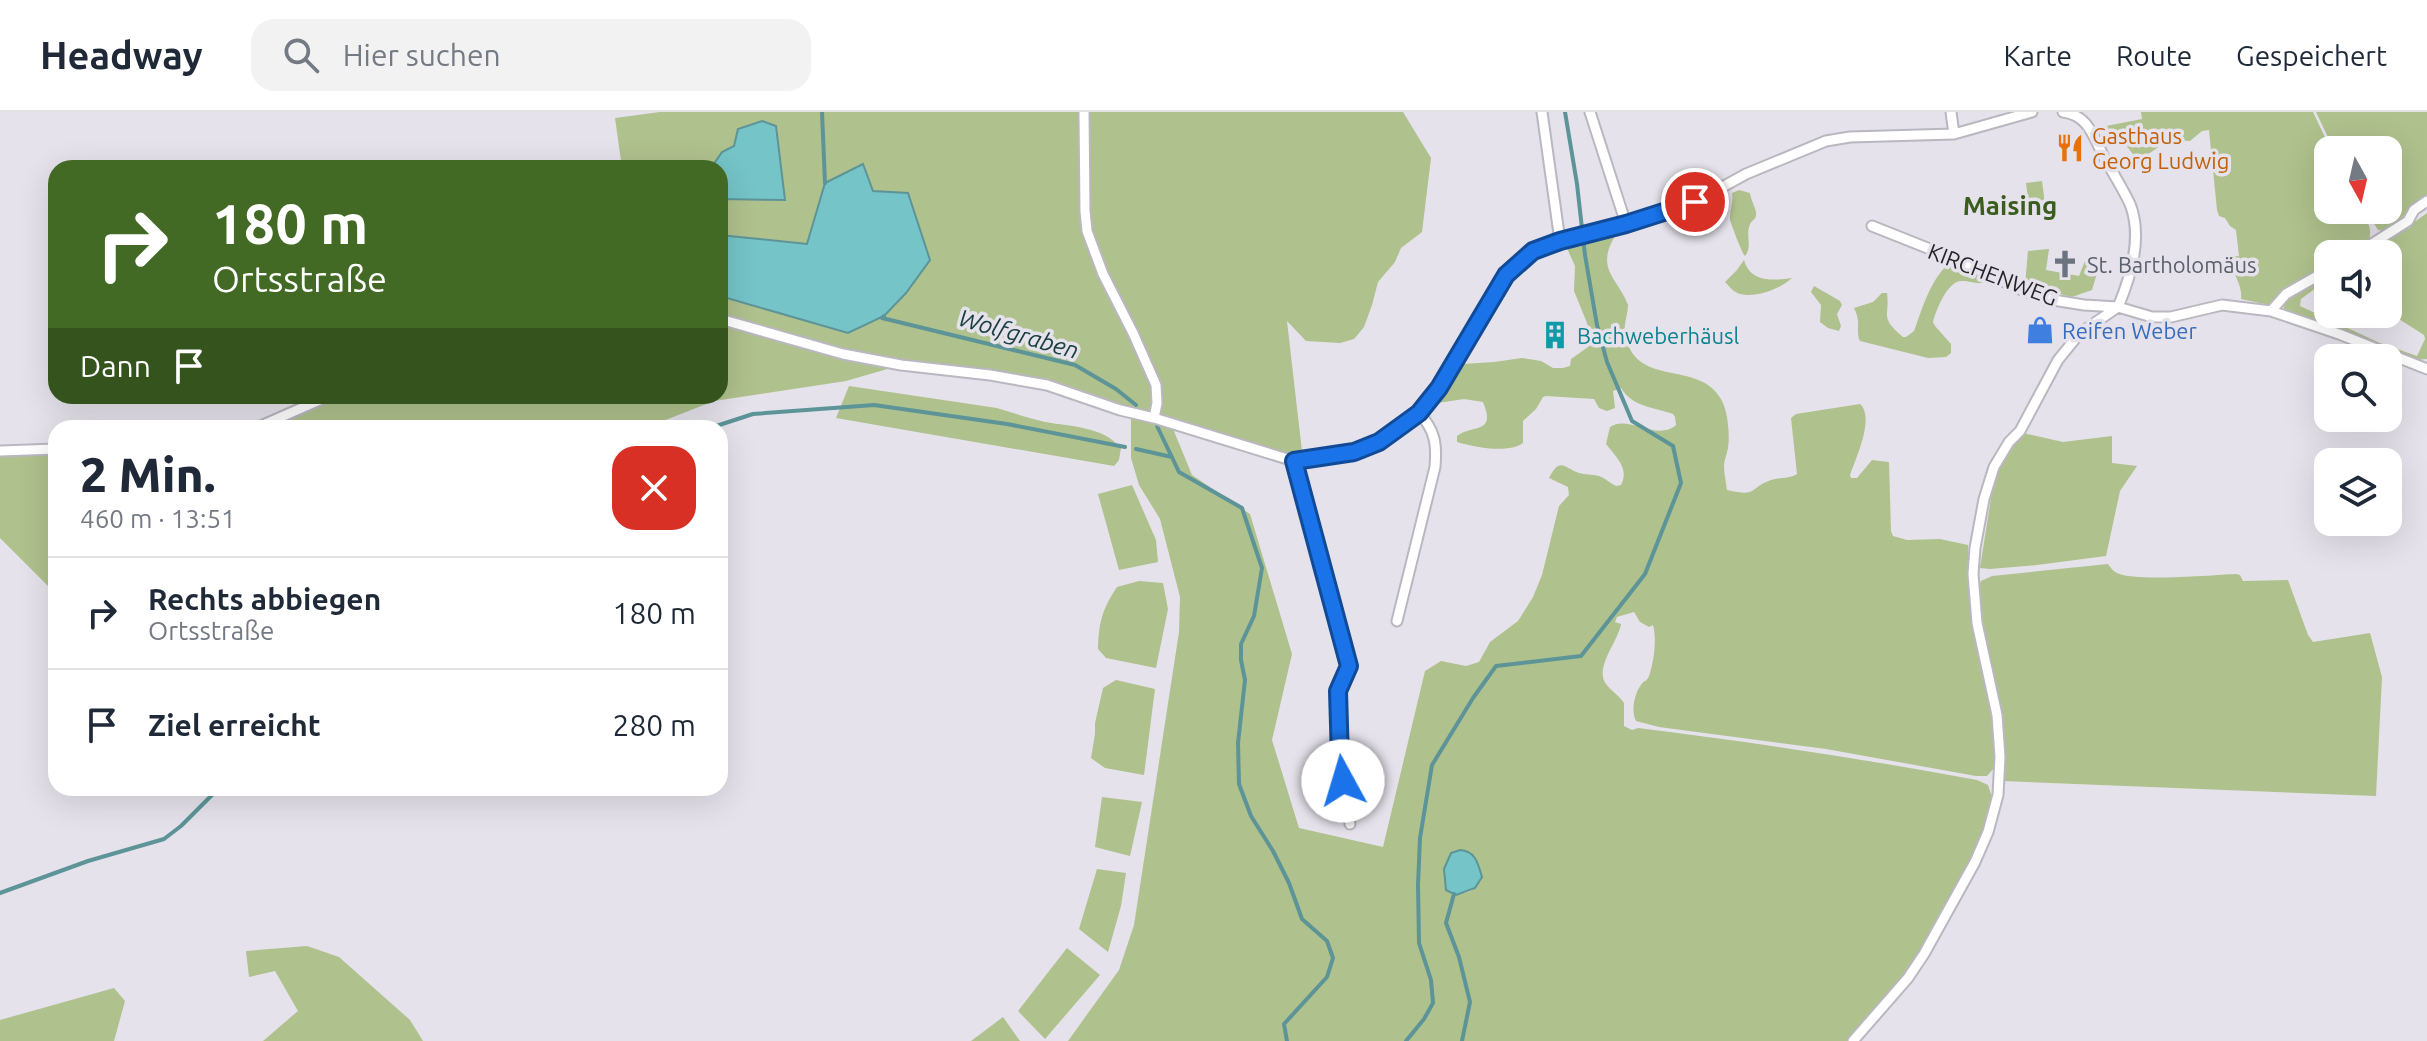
<!DOCTYPE html>
<html lang="de">
<head>
<meta charset="utf-8">
<style>
	:root { --surface:#fff; --page:#f2f2f3; --text:#1f2937; --muted:#747a83; --line:#e0e1e3 }
	body { margin:0; font-family:Ubuntu,sans-serif; background:var(--page); color:var(--text); height:100vh; display:flex; flex-direction:column; font-size:30px; white-space:nowrap }
	* { box-sizing:border-box; margin:0 }
	p { font-size:26px; color:var(--muted) }
	.icon { flex:none; width:44px; height:44px; fill:none; stroke:currentColor; stroke-width:2; stroke-linecap:round; stroke-linejoin:round }
	.map { position:relative; flex:1; overflow:hidden }
	.panel { position:absolute; left:48px; top:308px; width:680px; height:376px; display:flex; flex-direction:column; background:var(--surface); border-radius:24px; box-shadow:0 8px 32px #0002 }
	.panel>* { flex:none }
	.top-card { position:absolute; left:48px; top:48px; width:680px; height:244px; border-radius:24px; box-shadow:0 8px 32px #0002; background:#436a25; color:#fff; overflow:hidden }
	.needle { width:52px; rotate:172deg }
	.fabs { position:absolute; left:2314px; top:24px; display:grid; gap:16px }
	.fabs a { display:grid; place-items:center; width:88px; height:88px; border-radius:16px; background:var(--surface); box-shadow:0 8px 32px #0002; font-size:40px }
	.pin { position:absolute; display:grid; place-items:center; width:68px; height:68px; color:#fff; margin:-34px; border:4px solid #fff; border-radius:50%; box-shadow:0 2px 8px #0007 }
	.me { position:absolute; width:88px; margin:-44px; rotate:354deg; stroke-linejoin:round; filter:drop-shadow(0 0 6px #0008) }
	.turn { display:flex; align-items:center; gap:28px; height:168px; padding:0 32px; font-size:36px }
	.turn .icon { width:104px; height:104px; stroke-width:2.5 }
	.turn b { display:block; font-size:56px; line-height:68px }
	.then { display:flex; align-items:center; height:76px; padding:0 32px; background:#0003; gap:16px; font-size:30px }
	.round { display:grid; place-items:center; flex:none; width:84px; height:84px; border-radius:24px; background:var(--page) }
	.overview { display:flex; align-items:center; justify-content:space-between; height:136px; padding:0 32px }
	h1 { font-size:48px; font-weight:800; line-height:60px }
	ul { padding:0; list-style:none }
	li { display:flex; align-items:center; gap:24px; height:112px; padding:0 32px; border-top:2px solid var(--line) }
	li div { flex:1 }
	li b { display:block; font-size:30px }
	li em { font-style:normal }
	header { display:flex; align-items:center; gap:48px; box-sizing:border-box; height:112px; padding:0 40px; background:var(--surface); border-bottom:2px solid var(--line) }
	header strong { font-size:38px }
	nav { display:flex; gap:44px; margin-inline-start:auto; font-size:28px }
	.search { width:560px; height:72px; background:var(--page); display:flex; align-items:center; gap:20px; box-sizing:border-box; padding:0 28px; border-radius:24px; color:var(--muted); font-size:30px }
	.map>svg:first-child { display:block }
	.green { fill:#afc18d; fill-rule:evenodd }
	.water { fill:#75c4c8; stroke:#5d9498; stroke-width:2 }
	.lines { fill:none; stroke-linecap:round; stroke-linejoin:round }
	.stream { stroke:#5d9498; stroke-width:4 }
	.street-casing { stroke:#bab7c0; stroke-width:13 }
	.street { stroke:#fff; stroke-width:9 }
	.route-casing { stroke:#114b97; stroke-width:20 }
	.route { stroke:#1a73e8; stroke-width:14 }
	.labels { text-anchor:middle; dominant-baseline:central; stroke-width:7; stroke-linejoin:round; paint-order:stroke }
	.food-label { font-size:22px; fill:#c56008; stroke:#e5e2eb; text-anchor:start }
	.worship-label { font-size:22px; fill:#5b616d; stroke:#e5e2eb; text-anchor:start }
	.street-label { font-size:22px; fill:#252427; stroke:#e5e2eb }
	.shop-label { font-size:22px; fill:#366cbe; stroke:#e5e2eb; text-anchor:start }
	.culture-label { font-size:22px; fill:#0d838f; stroke:#e5e2eb; text-anchor:start }
	.water-label { font-size:24px; font-style:italic; fill:#193f41; stroke:#e5e2eb }
	.quarter-label { font-size:26px; font-weight:bold; fill:#3a5d1e; stroke:#e5e2eb }
</style>
</head>
<body>
<header>
<strong>Headway</strong>
<div class="search"><svg class="icon" aria-label="search" viewBox="0 0 24 24"><circle cx="10" cy="10" r="6"/><path d="M15 15l6 6"/></svg>Hier suchen</div>
<nav><a>Karte</a><a>Route</a><a>Gespeichert</a></nav>
</header>
<div class="map">
<svg width="2427" height="929" viewBox="0 0 2427 929">
	<rect width="100%" height="100%" fill="#e5e2eb"/>
	<path class="green" d="M660,0H1403L1431,46L1422,120L1401,136L1395,150L1378,170L1372,193L1364,215L1354,227L1340,231L1306,229L1287,209L1303,348L1171,312L1192,363L1250,402L1292,542L1272,628L1299,716L1383,735L1425,559L1441,549L1466,554L1479,550L1490,530L1518,509L1533,485L1542,463L1559,394L1569,383L1568,375L1549,366C1560,345 1563,355 1579,361C1585,363 1592,362 1599,364C1605,366 1610,371 1616,374L1621,373C1630,356 1615,344 1606,332L1610,315C1629,302 1656,330 1676,313L1675,305L1673,302C1654,295 1632,295 1621,276L1613,279L1615,296L1607,299L1599,296L1594,287L1546,284L1543,285L1536,297L1523,309V331C1508,342 1474,335 1457,330V324C1471,312 1497,323 1483,290L1464,287L1438,291L1436,285L1452,258L1463,252L1494,250L1522,246L1541,249L1553,256H1563L1570,254L1571,247L1588,235L1590,227L1587,211L1574,179L1575,154L1566,134L1615,124C1595,158 1618,166 1628,193C1628,203 1623,213 1625,223C1636,277 1698,247 1721,287C1728,299 1730,323 1728,336C1727,342 1724,348 1724,354C1724,362 1726,370 1727,378C1759,385 1747,377 1771,368C1780,365 1789,367 1797,362L1791,306L1796,302L1860,292C1875,305 1856,346 1850,363L1851,366H1857L1872,348L1889,350L1891,419L1893,424L1907,428L1940,427L1968,433L1971,505L1990,594L1994,623V656L1987,664H1976L1826,637L1659,615L1636,609C1631,600 1634,582 1641,573C1646,566 1645,572 1649,564C1654,549 1657,528 1653,513L1649,515L1640,510L1634,500L1617,505L1615,510L1621,512C1618,530 1594,556 1606,572C1611,579 1619,583 1624,591V614L1632,618L1638,616C1752,630 1864,647 1977,668L1988,673L1992,685L1986,713L1959,772L1912,857L1849,929H1068L1119,858L1134,813L1179,520L1180,485L1160,407L1139,373L1131,346V300L1047,273L901,253L846,269L714,289L645,316H256L329,284H720V184L848,221L873,79L825,71L808,132L720,123V87L785,88L776,14L722,40L711,56H622L615,6ZM1470,740L1478,752L1481,768L1471,779L1456,783L1444,765V757Z
		M2141,0H2313L2331,38H2328V98H2363C2365,105 2369,111 2370,118C2373,141 2343,142 2328,142V156L2274,194L2241,187C2243,173 2232,162 2230,145L2239,144L2236,118L2230,114L2225,106L2219,104L2217,98L2209,18L2202,19L2190,29L2169,28L2138,49L2126,33L2120,31L2112,34L2104,32L2101,15L2142,7Z
		M2316,0H2427V84C2412,96 2400,108 2383,119L2378,118L2366,98H2388V38H2334Z
		M2042,69L2045,92L2029,94L2026,71Z
		M1739,78L1750,81C1751,88 1755,95 1756,100C1757,107 1753,107 1750,112C1745,124 1753,134 1745,144C1742,141 1731,112 1730,108C1729,99 1734,91 1732,81Z
		M2427,101V247L2416,248L2284,197L2283,191L2287,187L2328,163V167L2301,187L2300,194L2380,231L2417,244L2425,227L2424,223L2388,200V142H2365L2411,115L2413,111Z
		M2049,137L2046,158L2079,164L2085,149L2100,151L2092,178L2072,185L2025,173L2028,139Z
		M1744,148C1750,170 1772,169 1792,166C1780,177 1757,186 1740,182C1733,180 1729,174 1725,170L1737,158Z
		M1952,149L1987,166V169C1978,174 1973,169 1962,169C1948,168 1936,198 1933,210L1935,214L1951,232V241L1946,245L1928,246L1860,229C1855,218 1862,211 1854,196L1873,190L1882,181H1887C1890,205 1879,205 1903,225H1906L1914,219C1923,195 1931,165 1952,149Z
		M1814,174L1840,189L1842,193L1837,202L1841,214L1839,219L1828,216L1820,210L1821,193L1811,180Z
		M849,274L997,296C1013,301 1029,306 1045,310C1072,315 1102,314 1121,336L1119,348L1114,354L836,306Z
		M2023,321L2063,330L2112,324V351L2137,354L2120,379L2106,444L2037,453L1990,457L1980,456L1994,367L2003,345Z
		M56,337V482L0,426V339Z
		M1132,373L1156,428L1158,450L1119,458L1098,382Z
		M2108,452C2111,456 2112,458 2117,461C2136,470 2212,463 2236,462L2240,463L2243,469L2288,468L2308,523L2313,530L2370,521L2382,565L2376,684L2003,669L2000,603L1979,491L1978,477L1981,469L1992,464Z
		M1139,469L1163,471L1168,497L1156,556L1106,546L1098,537C1099,509 1102,498 1117,475Z
		M1116,568L1155,577L1144,663L1105,656L1091,646L1095,622V611L1103,576Z
		M1102,685L1142,690L1130,744L1095,735Z
		M1097,757L1126,761L1121,794L1108,840L1079,817Z
		M307,834L339,845L410,908L423,929H263L298,899L275,859L249,865L246,839Z
		M1067,836L1100,863L1045,927L1018,899Z
		M114,876L125,889L114,929H0V908Z
		M1003,905L1020,929H971Z"/>
	<path class="water" d="M762,9L776,14L785,88L720,87V56H711L722,40L734,34L738,17Z
		M863,52L873,79L908,81L930,148L906,181L884,204L848,221L720,184V123L807,132L825,71Z
		M1460,738C1476,739 1478,752 1482,765L1475,776L1456,783L1446,778L1444,757L1451,741Z"/>
	<g class="lines">
		<path class="stream" d="M822,0L825,71
			M884,204L882,206L1075,253L1116,277L1136,293
			M1157,314L1179,360L1242,396L1262,456L1254,504L1241,532V548L1245,568L1238,631L1239,672L1251,704L1273,739L1289,771L1302,807L1327,829L1333,846L1327,865L1284,912L1287,929
			M710,316L753,302L874,293L1007,312L1125,335
			M1136,337L1172,345
			M0,781L88,749L164,727L181,714L219,676
			M1454,782L1446,811L1459,845L1470,890L1462,929
			M1406,929L1424,907L1433,891L1431,868L1419,831L1418,773L1420,726L1432,653L1473,586L1496,554L1581,544L1645,462L1681,371L1673,334L1632,309L1607,250L1597,213L1585,143L1577,72L1565,0"/>
		<defs>
			<path id="street" d="M1084,0L1085,99L1087,119L1103,162L1133,221L1156,273L1157,291L1154,306
				M1542,0L1560,129
				M1590,0L1626,112
				M1951,0L1954,22
				M2063,0C2088,3 2093,24 2103,43C2112,60 2122,75 2130,92C2143,125 2131,164 2118,195
				M1872,114L1955,147L2024,179L2053,188L2084,193L2118,195L2152,205H2171L2222,193L2271,199L2339,222L2427,257
				M2356,142L2408,109L2414,98L2427,89
				M2271,199L2286,182L2328,158
				M720,207L843,242L901,253L990,263L1047,273L1120,298L1154,306L1294,349L1354,340L1379,330L1419,301L1439,276L1506,163L1533,139L1560,129L1626,112L1695,90L1746,62L1826,29L1850,25L1954,22L2032,0
				M256,316L329,284
				M0,339L56,337
				M1294,349L1349,554L1338,579L1340,648L1350,712
				M1397,509L1435,355C1437,332 1435,318 1419,301
				M1853,929L1908,866L1924,842L1975,750L1988,720L1998,683L2000,645L1997,603L1977,511L1973,462L1975,436L1984,387L1994,355L2009,330L2020,319L2058,248L2080,221L2118,195"/>
		</defs>
		<use href="#street" class="street-casing"/>
		<use href="#street" class="street"/>
	</g>
	<g class="lines">
		<defs>
			<path id="route" d="M1343,669L1340,648L1338,579L1349,554L1294,349L1354,340L1379,330L1419,301L1439,276L1506,163L1533,139L1560,129L1626,112L1695,90"/>
		</defs>
		<use href="#route" class="route-casing"/>
		<use href="#route" class="route"/>
	</g>
	<defs>
		<symbol id="restaurant-bare" viewBox="-9 -9 18 18"><path d="M-5-6h1v4h1v-4h1v4h1v-4h1v5L-1.5 .5V6h-2V.5L-5-1ZM5-6V6H3V1.5H1.5Q1.5-4 5-6Z" fill="#e8710a" stroke="#e5e2eb" stroke-width="2.5" paint-order="stroke"/></symbol>
		<symbol id="church-bare" viewBox="-9 -9 18 18"><path d="M-1.2-6h2.4v3.5h3.3v2.4h-3.3V6h-2.4V-.1h-3.3v-2.4h3.3Z" fill="#6b7280" stroke="#e5e2eb" stroke-width="2.5" paint-order="stroke"/></symbol>
		<symbol id="shop-bare" viewBox="-9 -9 18 18"><path d="M-5-2.5h2.3a2.7 3.5 0 0 1 5.4 0H5L5.5 6h-11ZM-1.5-2.5h3a1.5 2.3 0 0 0-3 0Z" fill="#3f7fe0" stroke="#e5e2eb" stroke-width="2.5" paint-order="stroke"/></symbol>
		<symbol id="building-bare" viewBox="-9 -9 18 18"><path d="M-4-6H4V6H1V3H-1V6H-4ZM-2.5-4.3h1.7v1.8h-1.7ZM.8-4.3h1.7v1.8H.8ZM-2.5-1h1.7V.8h-1.7ZM.8-1h1.7V.8H.8Z" fill="#0f9aa8" stroke="#e5e2eb" stroke-width="2.5" paint-order="stroke"/></symbol>
	</defs>
	<g fill-rule="evenodd">
		<use href="#restaurant-bare" x="2050" y="16" width="40" height="40"/>
		<use href="#church-bare" x="2045" y="132" width="40" height="40"/>
		<use href="#shop-bare" x="2020" y="198" width="40" height="40"/>
		<use href="#building-bare" x="1535" y="203" width="40" height="40"/>
	</g>
	<g class="labels">
		<g class="food-label">
			<text x="2092" y="23">Gasthaus<tspan x="2092" dy="25">Georg Ludwig</tspan></text>
		</g>
		<g class="worship-label">
			<text x="2087" y="152">St. Bartholomäus</text>
		</g>
		<g class="street-label">
			<text transform="translate(1993 162) rotate(21)">KIRCHENWEG</text>
		</g>
		<g class="shop-label">
			<text x="2062" y="218">Reifen Weber</text>
		</g>
		<g class="culture-label">
			<text x="1577" y="223">Bachweberhäusl</text>
		</g>
		<g class="water-label">
			<text transform="translate(1019 222) rotate(16)">Wolfgraben</text>
		</g>
		<g class="quarter-label">
			<text x="2010" y="93">Maising</text>
		</g>
	</g>
</svg>
<div class="fabs">
<a><svg class="needle" viewBox="-14 -14 28 28"><path d="M0-13l5 13h-10z" fill="#e53935"/><path d="M0 13l5-13h-10z" fill="#747a83"/></svg></a>
<a><svg class="icon" aria-label="sound" viewBox="0 0 24 24"><path d="M4 9h4l5-4v14l-5-4H4zM17 9q2 3 0 6"/></svg></a>
<a><svg class="icon" aria-label="search" viewBox="0 0 24 24"><circle cx="10" cy="10" r="6"/><path d="M15 15l6 6"/></svg></a>
<a><svg class="icon" aria-label="layers" viewBox="0 0 24 24"><path d="M12 4l9 5-9 5-9-5zM3 14l9 5 9-5"/></svg></a>
</div>
<div class="pin" style="left:1695px;top:90px;background:#d93025"><svg class="icon" aria-label="arrive" viewBox="0 0 24 24"><path d="M6 21V4h12l-3 4 3 4H6"/></svg></div>
<svg class="me" style="left:1343px;top:669px" viewBox="-20 -20 40 40"><circle r="19" fill="#fff"/><path d="M0-13L10 11 0 6-10 11z" fill="#1a73e8"/></svg>
<div class="top-card">
<div class="turn"><svg class="icon" aria-label="right" viewBox="0 0 24 24"><path d="M7 20v-9h11M14 6l5 5-5 5"/></svg><div><b>180 m</b>Ortsstraße</div></div>
<div class="then">Dann<svg class="icon" aria-label="arrive" viewBox="0 0 24 24"><path d="M6 21V4h12l-3 4 3 4H6"/></svg></div>
</div>
<section class="panel">
<div class="overview"><div><h1>2 Min.</h1><p>460 m · 13:51</p></div><a class="round" style="background:#d93025;color:#fff"><svg class="icon" aria-label="close" viewBox="0 0 24 24"><path d="M6 6l12 12M18 6L6 18"/></svg></a></div>
<ul>
<li><svg class="icon" aria-label="right" viewBox="0 0 24 24"><path d="M7 20v-9h11M14 6l5 5-5 5"/></svg><div><b>Rechts abbiegen</b><p>Ortsstraße</p></div><em>180 m</em></li>
<li><svg class="icon" aria-label="arrive" viewBox="0 0 24 24"><path d="M6 21V4h12l-3 4 3 4H6"/></svg><div><b>Ziel erreicht</b></div><em>280 m</em></li>
</ul>
</section>
</div>
</body>
</html>
